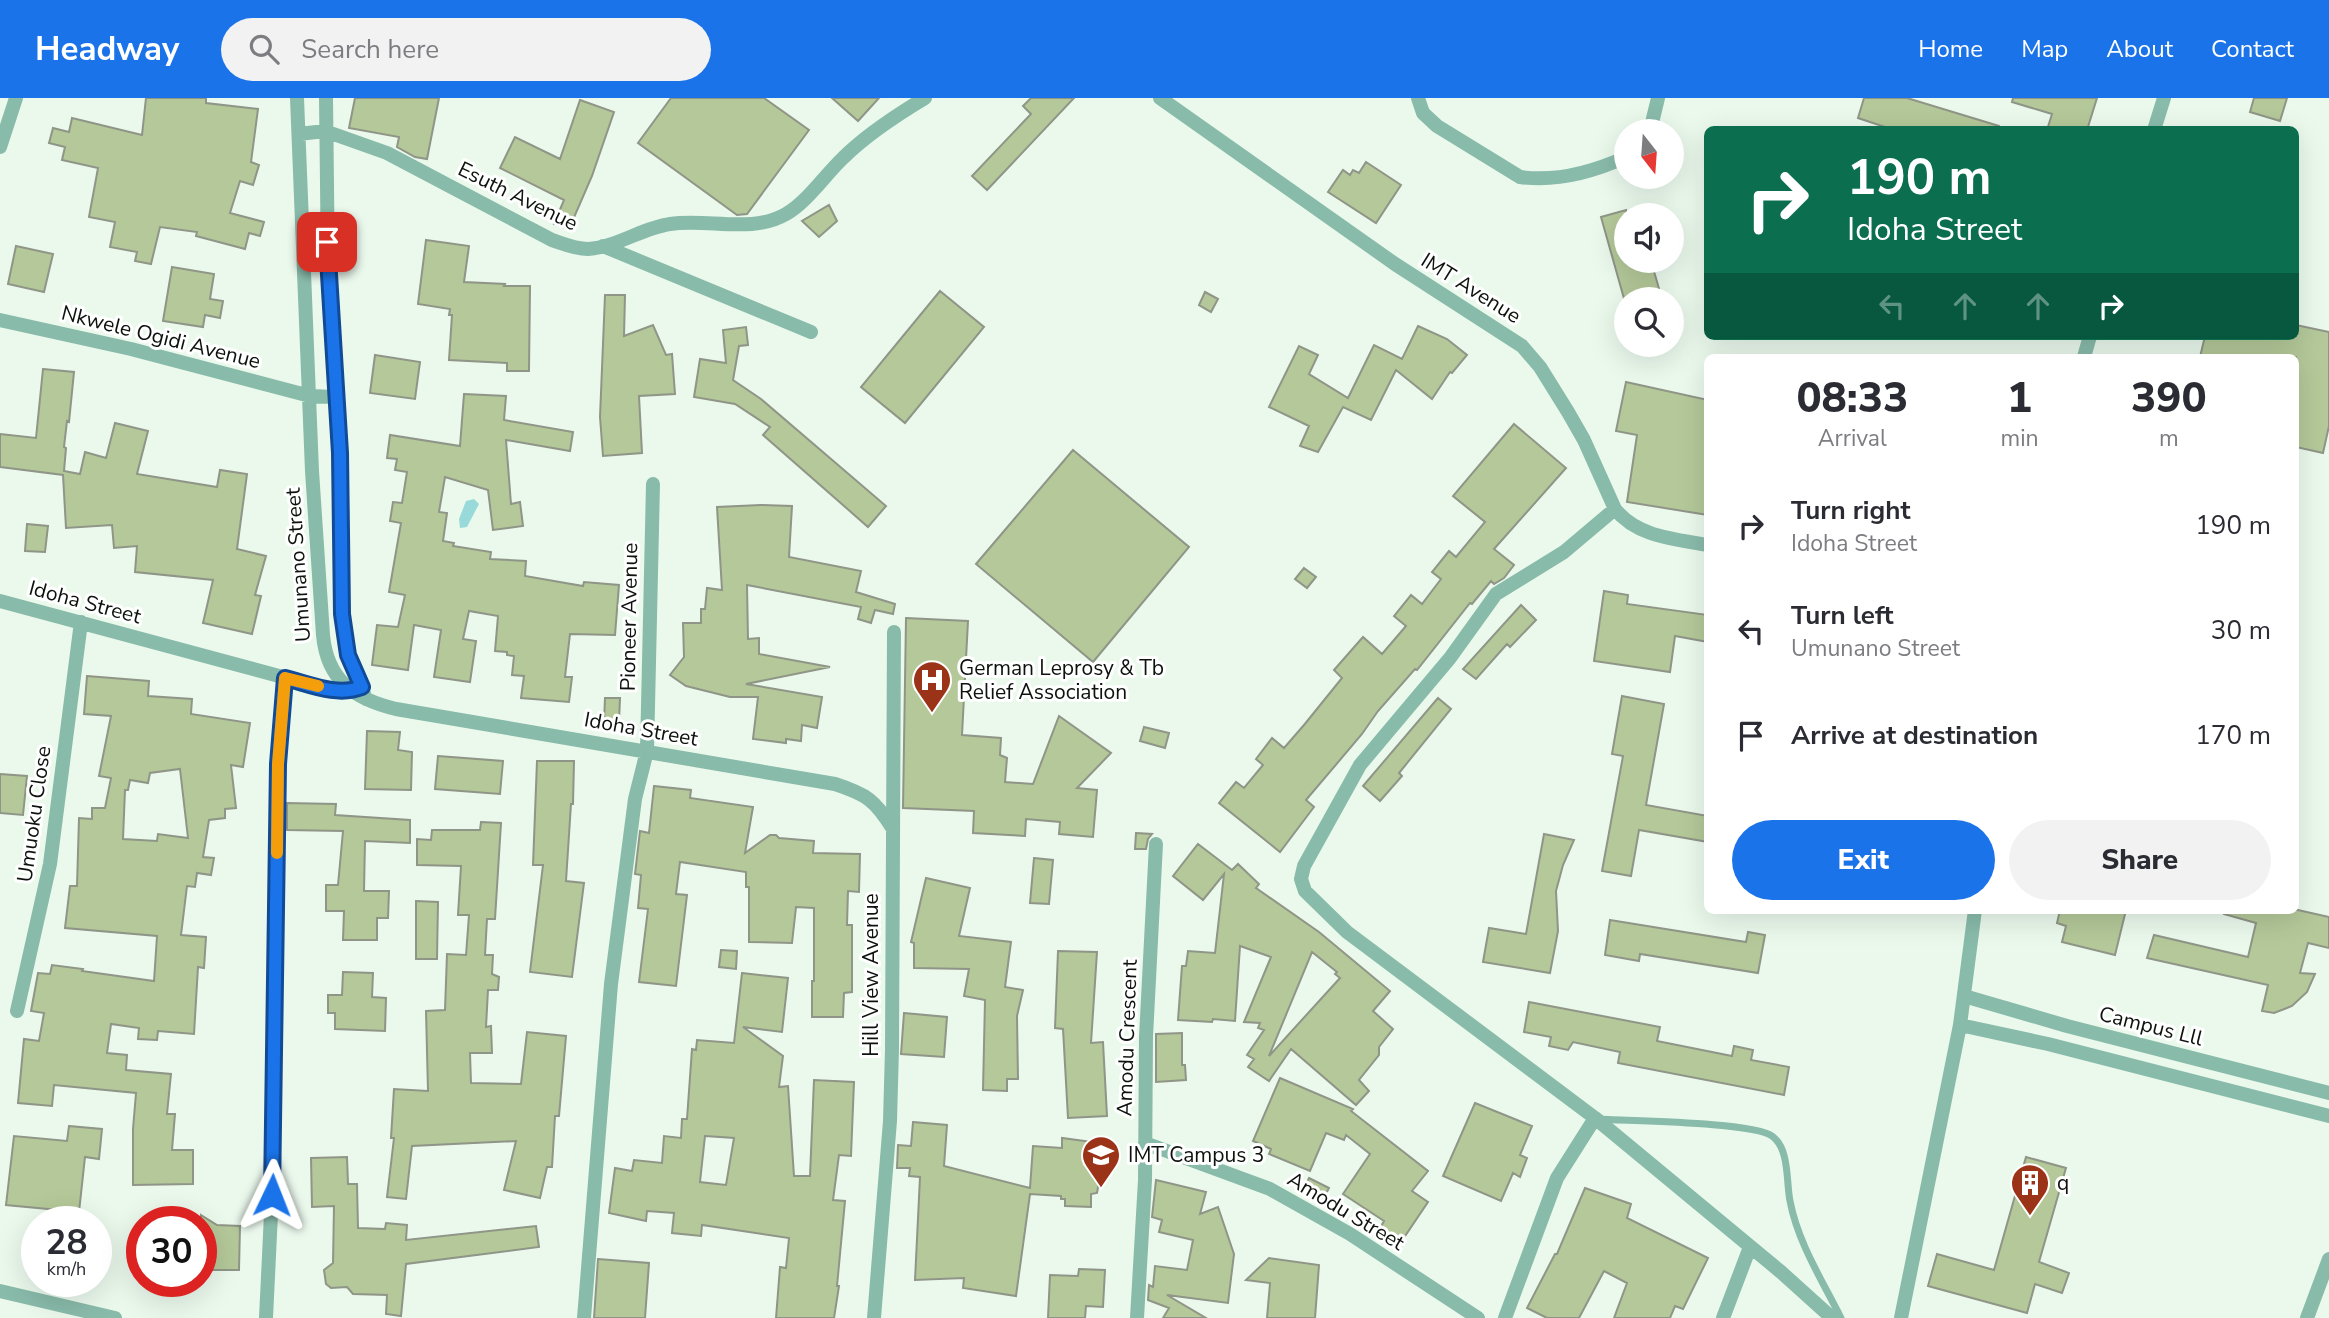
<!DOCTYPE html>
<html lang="en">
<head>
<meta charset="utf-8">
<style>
	:root { --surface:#fff; --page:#f2f2f3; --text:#2b2b33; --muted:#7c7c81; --accent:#1a73e8 }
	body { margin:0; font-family:"Nunito Sans",sans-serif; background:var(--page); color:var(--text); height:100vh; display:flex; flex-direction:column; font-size:26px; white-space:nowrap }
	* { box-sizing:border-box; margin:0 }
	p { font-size:23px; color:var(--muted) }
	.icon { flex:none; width:38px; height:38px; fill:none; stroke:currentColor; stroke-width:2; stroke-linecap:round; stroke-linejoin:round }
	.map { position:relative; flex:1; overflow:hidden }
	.drawer { position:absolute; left:1704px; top:256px; width:595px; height:560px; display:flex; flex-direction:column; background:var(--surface); border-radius:10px; box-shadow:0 7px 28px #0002 }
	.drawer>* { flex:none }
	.guide { position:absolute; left:1704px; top:28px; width:595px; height:214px; border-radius:10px; box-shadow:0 7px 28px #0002; background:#0b6e4f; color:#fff; overflow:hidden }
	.needle { width:46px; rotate:163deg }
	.controls { position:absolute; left:1614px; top:21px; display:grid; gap:14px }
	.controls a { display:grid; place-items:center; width:70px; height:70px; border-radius:50%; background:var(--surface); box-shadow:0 7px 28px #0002; font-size:35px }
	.speed { position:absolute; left:21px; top:1108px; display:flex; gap:14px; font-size:35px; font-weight:700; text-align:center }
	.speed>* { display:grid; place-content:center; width:91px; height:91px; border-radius:50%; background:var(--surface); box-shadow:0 7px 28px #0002; line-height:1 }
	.speed small { font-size:18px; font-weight:400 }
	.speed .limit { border:10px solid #d22; background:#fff; color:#111 }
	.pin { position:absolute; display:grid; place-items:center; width:60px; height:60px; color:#fff; margin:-30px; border-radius:14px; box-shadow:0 4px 10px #0006 }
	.me { position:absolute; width:77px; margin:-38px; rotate:2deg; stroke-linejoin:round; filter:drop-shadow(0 0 5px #0008) }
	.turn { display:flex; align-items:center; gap:24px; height:147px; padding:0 28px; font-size:32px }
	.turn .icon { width:91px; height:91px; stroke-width:2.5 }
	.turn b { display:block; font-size:49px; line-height:60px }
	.lanes { display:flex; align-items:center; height:66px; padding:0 28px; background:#0003; justify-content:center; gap:35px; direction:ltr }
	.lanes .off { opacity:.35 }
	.eta { display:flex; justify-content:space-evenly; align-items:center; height:119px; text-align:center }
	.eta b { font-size:42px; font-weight:800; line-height:49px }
	.button { display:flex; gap:14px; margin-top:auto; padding:14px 28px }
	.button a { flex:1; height:80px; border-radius:42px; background:var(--accent); color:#fff; font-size:28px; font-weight:800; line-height:80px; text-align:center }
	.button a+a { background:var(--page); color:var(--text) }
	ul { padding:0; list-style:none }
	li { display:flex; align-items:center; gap:21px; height:105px; padding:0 28px }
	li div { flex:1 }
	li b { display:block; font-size:26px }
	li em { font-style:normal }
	header { display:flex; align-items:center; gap:42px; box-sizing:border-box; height:98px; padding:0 35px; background:var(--accent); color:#fff }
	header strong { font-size:33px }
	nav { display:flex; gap:38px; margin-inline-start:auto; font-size:24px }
	.search { width:490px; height:63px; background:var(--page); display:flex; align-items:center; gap:18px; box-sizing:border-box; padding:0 24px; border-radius:38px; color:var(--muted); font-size:26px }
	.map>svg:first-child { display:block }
	.water { fill:#98dada }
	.building { fill:#b4c899; stroke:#8f9587; stroke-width:2; fill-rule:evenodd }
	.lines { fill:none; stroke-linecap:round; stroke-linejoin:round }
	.service { stroke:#89bbab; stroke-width:7 }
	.minor { stroke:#89bbab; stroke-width:14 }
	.route-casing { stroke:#114b97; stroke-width:18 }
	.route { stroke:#1a73e8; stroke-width:12 }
	.slow { stroke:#f59e0b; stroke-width:12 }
	.labels { text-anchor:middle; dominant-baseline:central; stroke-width:6; stroke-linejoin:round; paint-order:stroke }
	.street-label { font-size:21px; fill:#0d120e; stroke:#fff }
	.poi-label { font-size:21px; fill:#0d120e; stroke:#fff; text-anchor:start }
</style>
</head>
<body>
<header>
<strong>Headway</strong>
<div class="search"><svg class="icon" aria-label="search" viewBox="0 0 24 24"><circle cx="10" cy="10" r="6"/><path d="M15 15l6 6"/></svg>Search here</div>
<nav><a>Home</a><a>Map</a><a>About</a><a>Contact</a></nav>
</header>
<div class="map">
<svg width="2329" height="1220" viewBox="0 0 2329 1220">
	<rect width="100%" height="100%" fill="#ebf9ed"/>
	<path class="water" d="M474,401L479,406L467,429L460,430L459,421L466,403Z"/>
	<path class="building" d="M146,0H206V5L258,11L251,64L259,67L253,87L240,83L230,115L264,124L260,138L249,135L245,151L196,138L197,134L160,129L151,166L135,163L137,154L110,149L115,124L89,119L98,70L62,62L65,49L49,45L53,30L69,34L72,20L142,37Z
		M355,0H439L427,61L415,59L397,49L399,39L349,30Z
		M671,0H764L809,32L747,116L737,117L638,45Z
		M832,0H879L858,23Z
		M1031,0H1074L987,92L972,78L1031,16L1023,8Z
		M1864,0H1907L1999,28L1998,32H1894L1858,20Z
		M2013,0H2097L2087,32H2047L2052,16L2012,4Z
		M2254,0H2287L2280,23L2250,14Z
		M580,2L614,14L592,78L569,131L554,126L564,102L500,70L515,39L560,61Z
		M1366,64L1401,87L1376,125L1328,94L1343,72L1350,77L1353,72L1359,75Z
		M829,107L837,123L819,139L802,123Z
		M1626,112V163H1651L1660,194L1634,201H1626L1625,204L1601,119Z
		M426,142L469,148L464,184L505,186L504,188H530L529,273H507V265L449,262L452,217H449L450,211L418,206Z
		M16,148L53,156L44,194L8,186Z
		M172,169L214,176L210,201L223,203L220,220L205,217L203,229L163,223Z
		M940,193L984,229L905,325L861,289Z
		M1205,194L1218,201L1211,214L1199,207Z
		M605,197H625L624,238L653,227L666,257L672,256L675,296L639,298L642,355L603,358L600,319Z
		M2296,227L2329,234V328L2323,355L2296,349V259H2200L2205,238H2296Z
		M1418,228L1447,241L1467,257L1452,275L1450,274L1432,301L1396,272L1371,322L1343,309L1318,354L1300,348L1309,328L1269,309L1299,248L1318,257L1309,276L1348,300L1374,247L1402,261Z
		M746,229L748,247L739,248L733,282L761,301L886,408L868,429L763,337L770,329L735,306L694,299L700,261L726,265L723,232Z
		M375,257L420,264L415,301L370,295Z
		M43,271L74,274L69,324L67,323L64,349L66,350L64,373L80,376L85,354L106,360L115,325L148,333L137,376L217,389L220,372L247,376L237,451L266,458L255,497L261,498L252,536L203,525L213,482L135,474L137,448L114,450L112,427L66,430L63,377L0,369V336L36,340Z
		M1626,284L1708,302V417L1627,404L1637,337L1616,333Z
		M464,296L506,298L504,322L573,334L570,353L506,342L511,406L520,404L523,428L493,432L488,392L445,379L439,414L447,415L443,443L454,445L453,448L491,454L490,461L526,463L525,478L583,488L584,484L619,487L615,537L570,536L565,579H572L569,604L521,600L524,578L512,577L514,558L507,557V554L495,553L498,518L469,513L463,541L476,543L470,584L434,579L441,532L414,527L408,572L372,567L377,527L398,529L405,497L389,494L401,425L390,423L393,404L402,405L407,374L395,372L397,361L387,360L390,337L460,348Z
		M1514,326L1566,370L1494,451L1514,467L1504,480L1494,486L1491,483L1472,506L1470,505L1417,572L1415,571L1378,613L1362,636L1306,702L1314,709L1280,754L1219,705L1236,684L1244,690L1263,667L1256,661L1272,640L1284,650L1304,627L1342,580L1334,572L1363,539L1382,556L1406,528L1394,518L1411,497L1422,506L1441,481L1432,474L1449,453L1456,459L1485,424L1453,398Z
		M1073,352L1189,449L1093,564L976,466Z
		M761,407L792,408L789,459L861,473L856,494L895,506L893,516L875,512L871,525L858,521L861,509L747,487L748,541L759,540V556L830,569L746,586L822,599L817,630L802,627L801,643L786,641V645L753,641L758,599H730L686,588L670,577L684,559L683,525H701V511H705L707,490L722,492L717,409Z
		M27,426L48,428L45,454L25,453Z
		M1304,470L1316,479L1307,490L1295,481Z
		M1604,493L1628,497L1627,506L1708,517V544L1675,538L1670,574L1594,563Z
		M1521,507L1536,522L1510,549L1507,546L1476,581L1463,571Z
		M906,520L968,523L962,637L1001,640L1000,657L1007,660L1005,684L1033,686L1059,618L1111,655L1077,690L1097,692L1093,739L1059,736L1060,724L1026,721L1025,738L973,735L974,713L903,710Z
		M87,578L149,583L148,598L192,601L191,616L250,625L243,669L231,667L236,710L225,711V720L209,722L203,759L214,760L211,777L197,775L195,789L187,788L181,837L206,839L204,870L198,869L194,936L158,933L157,942L138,941L139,930L111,926L107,955L127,957L126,972L171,976L167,1016H175L172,1052H193V1086L133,1087V1031L136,995L54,987L52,1008L18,1005L24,941L39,943L44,915L31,913L38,875L50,876L52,867L83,871L82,873L154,883L157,838L65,830L70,788H77L79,720L92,721V710H105L111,680L99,678L111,618L84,616ZM180,671L188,740L158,736L157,743L123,741L125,692H128L130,682L148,685L150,675Z
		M1622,598L1664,606L1646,707L1708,718V744L1639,732L1631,778L1602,773L1623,658L1612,656Z
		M605,600H620L619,624H604Z
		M1438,600L1451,611L1399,675L1402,678L1380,703L1363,688Z
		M1144,629L1169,635L1165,650L1140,643Z
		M367,633L400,634L398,652L412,654L411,692L365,691Z
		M438,658L503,663L500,696L435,691Z
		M537,663H574L573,706H571L566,783L584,785L572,879L530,874L543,767H533Z
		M0,676L27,678L23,717L0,715Z
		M654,688L691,692L690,700L753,709L745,755L770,737H776L779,740L814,743L813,755L860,756L859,794L848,793L847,827H852V894L844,895L843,919H812V883H814V810L796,809L792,845L749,844V789H746V774L680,764L676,796L687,797L676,888L639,884L648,811L638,810L641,777L635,776L640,733L649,735Z
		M287,705L336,706L335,717L410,722V745L365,743L364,793H389L388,820H377V842H343L344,813H326V787H338L343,733L287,732Z
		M481,724L501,725L495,821H487L485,857H493L492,876L499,879L498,892H488L486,929L491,928L492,955H470L471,985L521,986L527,934L566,938L559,1018H555L552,1069H547L540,1100L504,1092L516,1043L412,1048L406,1101L387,1099L394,1040H391L394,991L428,993L426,913L445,912L447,856L466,857L469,817H458L461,768L417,767V741L431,742L432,732H480Z
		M1136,735L1152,736L1148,741L1146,751H1135Z
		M1544,736L1574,742L1563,767L1556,793L1558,833L1550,875L1483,864L1489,830L1526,836Z
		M1198,746L1232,772L1238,766L1259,786L1256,790L1319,834L1390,893L1373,913L1393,931L1379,949V957L1359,982L1369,993L1356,1007L1291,951L1269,983L1248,969L1254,961L1247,957L1264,932L1258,930L1260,925L1244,924L1271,859L1240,848L1235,923L1213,921L1212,924L1178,922L1182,868H1186L1188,853L1215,855L1224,776L1203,802L1173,778ZM1312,854L1337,874L1335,876L1340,880L1269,958Z
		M1034,760L1053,762L1049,806L1030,805Z
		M926,780L970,790L959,838L1011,844L1005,889L1023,892L1017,918L1018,981H1007V993L983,992L985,902L964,898L969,871L914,870V845L911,844Z
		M416,803L438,804L437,861H416Z
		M2060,812H2126L2115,857L2062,844L2066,828L2057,825Z
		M2225,812H2298L2329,819V850L2308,845L2300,875L2315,876L2307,894L2292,908L2274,915L2262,913L2268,887L2147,860L2154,837L2248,859L2256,825L2224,816Z
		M1610,822L1746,844L1748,834L1765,837L1758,875L1640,856L1639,863L1605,857Z
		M721,852L737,853L736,871L719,869Z
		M1058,853L1097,854L1091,945L1103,944L1107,1018L1068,1020L1063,931L1055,930Z
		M343,874L373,875L372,899L386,900L385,933L335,931V915H328V897H342Z
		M742,875L788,880L782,934L743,929L783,958L779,989L788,988L794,1078H810L814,982L854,984L851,1058L839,1057L833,1102L845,1103L837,1188H839L834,1220H776L780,1169L786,1170L789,1140L702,1127L701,1138L672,1135L674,1115L647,1113L646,1123L609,1115L615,1070L632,1073L634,1062L662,1065L664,1038L681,1040L682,1021H687L692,951L696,952L697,942L734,945ZM705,1038L734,1040L726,1087L700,1084Z
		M1529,904L1660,929L1657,943L1732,958L1734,948L1753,952L1751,962L1789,969L1784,997L1618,965L1620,954L1573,944L1568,952L1549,948L1551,939L1524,934Z
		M904,915L947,919L944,959L901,956Z
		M1182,935V967H1185L1186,982L1156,984V936Z
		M1280,980L1353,1011L1351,1013L1428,1073L1412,1093L1428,1104L1401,1144L1380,1130L1384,1123L1343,1096L1370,1056L1346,1037L1344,1042L1326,1035L1310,1073L1269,1056L1271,1051L1253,1043Z
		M1475,1005L1532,1028L1520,1057L1527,1060L1520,1079L1513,1075L1501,1103L1443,1078Z
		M913,1024L947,1027L944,1068L1030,1090L1033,1048L1062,1050V1040L1100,1045L1096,1077L1100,1079L1097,1095L1091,1096V1109L1065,1108V1101H1061V1098L1030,1096L1016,1198L963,1190L964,1180L915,1182L920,1079L909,1078L910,1070H897L898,1047L911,1048Z
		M69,1028L102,1031L99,1061L85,1059L79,1114L6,1107L14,1038L67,1043Z
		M347,1059L348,1086H357L358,1130L385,1131L386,1125L407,1127L406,1142L536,1128L539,1149L406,1166L401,1218L386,1216L387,1197L353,1196L347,1189L331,1190L326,1186L324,1172L333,1165L334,1108L312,1109L311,1060Z
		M2026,1059L2066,1070L2039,1164L2069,1175L2062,1195L2035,1186L2027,1215L1928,1188L1937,1156L1994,1172Z
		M1309,1080L1329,1090L1321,1105L1302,1094Z
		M1156,1082L1206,1094L1200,1116L1218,1109L1234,1156L1228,1205L1167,1197L1206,1220H1163L1169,1210L1148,1202L1149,1187L1153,1189L1155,1168L1187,1172L1193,1142L1159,1134L1162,1122L1152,1119Z
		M1585,1090L1631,1106L1627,1120L1708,1160L1683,1211L1675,1208L1670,1220H1614L1627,1185L1604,1173L1579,1220H1547L1527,1210L1555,1156H1557Z
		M201,1117L217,1127L240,1128L239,1172H201Z
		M1269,1160L1319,1167L1315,1220H1267L1270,1185L1246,1182Z
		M598,1161L649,1165L645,1220H594Z
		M1079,1171L1105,1172L1103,1209L1086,1208L1085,1220H1048L1050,1177L1078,1178Z"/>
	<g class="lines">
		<path class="service" d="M1598,1021C1627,1023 1755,1024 1772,1038C1790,1051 1786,1084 1790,1103C1798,1145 1822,1182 1841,1220"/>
		<path class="minor" d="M297,0L312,373L323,537C327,582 354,601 396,611L835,686C866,696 875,702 893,731
			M326,0L328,172L340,355L342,516L348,557L366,601
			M1160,0L1395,166L1522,248L1540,269L1568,314L1584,342L1615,411C1637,439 1675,441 1708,447
			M1418,0L1423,15L1437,28L1520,79C1556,84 1593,74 1626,59
			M2154,32L2164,0
			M1650,33L1658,0
			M299,36L325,33L387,55L552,142C564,146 575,151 588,151C617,149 642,130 670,126C707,120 752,136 786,116C807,104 825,77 843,60C864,39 900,15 925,0
			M0,49L16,0
			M603,148L811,234
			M0,222L131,251L310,298L335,299
			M2084,259L2090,238
			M1615,411L1564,454L1496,496L1450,560L1360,667L1304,768L1301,781L1305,793L1347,834L1595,1020L1781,1174L1832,1220
			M0,503L305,585L340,593L354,592
			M1964,898L2067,928L2329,995
			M17,913L50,766L81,524
			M1960,927L2048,946L2329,1018
			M1145,1045L1270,1091L1350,1136L1478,1220
			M0,1193L115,1220
			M266,1220L273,1074L278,665L285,580
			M584,1220L611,886L635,701L647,653L653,386
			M874,1220L890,1023L892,951L894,534
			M1137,1220L1145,1082L1146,939L1156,746
			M1505,1220L1557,1080L1595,1020
			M1723,1220L1750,1149
			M1901,1220L1960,927L1975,812
			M2307,1220L2329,1161"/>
	</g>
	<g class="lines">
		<defs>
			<path id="route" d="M272,1097L278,666L285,580C309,586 337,599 362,589L348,557L342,516L340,355L327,144"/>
		</defs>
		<use href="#route" class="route-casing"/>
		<use href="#route" class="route"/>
		<path class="slow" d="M277,755L278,666L285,580L318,588"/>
	</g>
	<defs>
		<symbol id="hospital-pin" viewBox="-11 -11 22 30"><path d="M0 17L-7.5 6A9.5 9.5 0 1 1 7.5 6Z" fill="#9b3319" stroke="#fff"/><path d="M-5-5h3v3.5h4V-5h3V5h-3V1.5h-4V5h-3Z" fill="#fff"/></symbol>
		<symbol id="school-pin" viewBox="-11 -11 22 30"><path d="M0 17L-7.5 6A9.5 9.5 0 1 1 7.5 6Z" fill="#9b3319" stroke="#fff"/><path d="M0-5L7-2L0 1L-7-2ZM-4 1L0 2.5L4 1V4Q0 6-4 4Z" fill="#fff"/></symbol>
		<symbol id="building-pin" viewBox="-11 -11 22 30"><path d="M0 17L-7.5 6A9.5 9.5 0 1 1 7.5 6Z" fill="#9b3319" stroke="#fff"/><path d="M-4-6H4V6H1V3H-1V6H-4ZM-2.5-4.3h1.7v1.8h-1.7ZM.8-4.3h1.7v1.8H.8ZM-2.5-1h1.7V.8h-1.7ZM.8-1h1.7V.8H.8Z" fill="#fff"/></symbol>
	</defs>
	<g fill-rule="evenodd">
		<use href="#hospital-pin" x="910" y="560" width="44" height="60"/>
		<use href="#school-pin" x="1079" y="1035" width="44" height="60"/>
		<use href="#building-pin" x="2008" y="1063" width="44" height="60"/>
	</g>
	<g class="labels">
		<g class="street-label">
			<text transform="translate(518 98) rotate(26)">Esuth Avenue</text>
			<text transform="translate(1471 190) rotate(32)">IMT Avenue</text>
			<text transform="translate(161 239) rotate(14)">Nkwele Ogidi Avenue</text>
			<text transform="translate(298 467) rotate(-94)">Umunano Street</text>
			<text transform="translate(85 504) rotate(15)">Idoha Street</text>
			<text transform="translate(629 519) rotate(-89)">Pioneer Avenue</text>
			<text transform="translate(641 631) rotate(10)">Idoha Street</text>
			<text transform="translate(34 716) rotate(-82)">Umuoku Close</text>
			<text transform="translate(871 877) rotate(-90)">Hill View Avenue</text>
			<text transform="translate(2151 928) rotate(14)">Campus Lll</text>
			<text transform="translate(1127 940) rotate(-88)">Amodu Crescent</text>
			<text transform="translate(1346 1113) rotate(31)">Amodu Street</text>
		</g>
		<g class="poi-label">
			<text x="959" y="570">German Leprosy &amp; Tb<tspan x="959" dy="24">Relief Association</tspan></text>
			<text x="1128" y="1057">IMT Campus 3</text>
			<text x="2057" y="1085">q</text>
		</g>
	</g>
</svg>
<div class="controls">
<a><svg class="needle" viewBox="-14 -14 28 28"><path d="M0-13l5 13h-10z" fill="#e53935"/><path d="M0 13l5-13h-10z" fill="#7c7c81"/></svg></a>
<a><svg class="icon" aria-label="sound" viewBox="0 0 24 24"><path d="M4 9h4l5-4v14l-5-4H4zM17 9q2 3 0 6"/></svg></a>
<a><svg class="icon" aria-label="search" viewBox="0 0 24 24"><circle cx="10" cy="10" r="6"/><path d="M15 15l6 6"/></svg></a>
</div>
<div class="speed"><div>28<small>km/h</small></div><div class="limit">30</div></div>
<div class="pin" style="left:327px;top:144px;background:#d93025"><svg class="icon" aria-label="arrive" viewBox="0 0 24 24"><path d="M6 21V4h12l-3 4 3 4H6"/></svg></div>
<svg class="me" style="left:272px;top:1097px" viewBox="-20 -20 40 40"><path d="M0-17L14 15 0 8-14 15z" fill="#1a73e8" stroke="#fff" stroke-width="4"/></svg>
<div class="guide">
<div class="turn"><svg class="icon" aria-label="right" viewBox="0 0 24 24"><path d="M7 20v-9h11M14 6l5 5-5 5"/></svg><div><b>190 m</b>Idoha Street</div></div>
<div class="lanes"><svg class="icon off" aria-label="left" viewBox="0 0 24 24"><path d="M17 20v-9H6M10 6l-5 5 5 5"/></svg><svg class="icon off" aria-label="ahead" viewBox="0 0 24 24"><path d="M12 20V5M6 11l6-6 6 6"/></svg><svg class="icon off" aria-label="ahead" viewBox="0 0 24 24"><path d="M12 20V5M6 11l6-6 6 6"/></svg><svg class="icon" aria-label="right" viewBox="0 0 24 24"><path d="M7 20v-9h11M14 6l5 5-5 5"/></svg></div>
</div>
<section class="drawer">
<div class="eta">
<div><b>08:33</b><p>Arrival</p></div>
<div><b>1</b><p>min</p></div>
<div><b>390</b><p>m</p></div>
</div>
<ul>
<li><svg class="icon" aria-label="right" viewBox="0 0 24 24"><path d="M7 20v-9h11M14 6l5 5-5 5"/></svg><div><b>Turn right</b><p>Idoha Street</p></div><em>190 m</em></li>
<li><svg class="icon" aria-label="left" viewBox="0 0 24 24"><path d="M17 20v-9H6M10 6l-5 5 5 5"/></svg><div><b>Turn left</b><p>Umunano Street</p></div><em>30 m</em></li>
<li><svg class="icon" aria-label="arrive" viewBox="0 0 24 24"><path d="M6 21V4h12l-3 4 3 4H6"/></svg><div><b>Arrive at destination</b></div><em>170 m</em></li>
</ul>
<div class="button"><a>Exit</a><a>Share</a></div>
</section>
</div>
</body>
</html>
